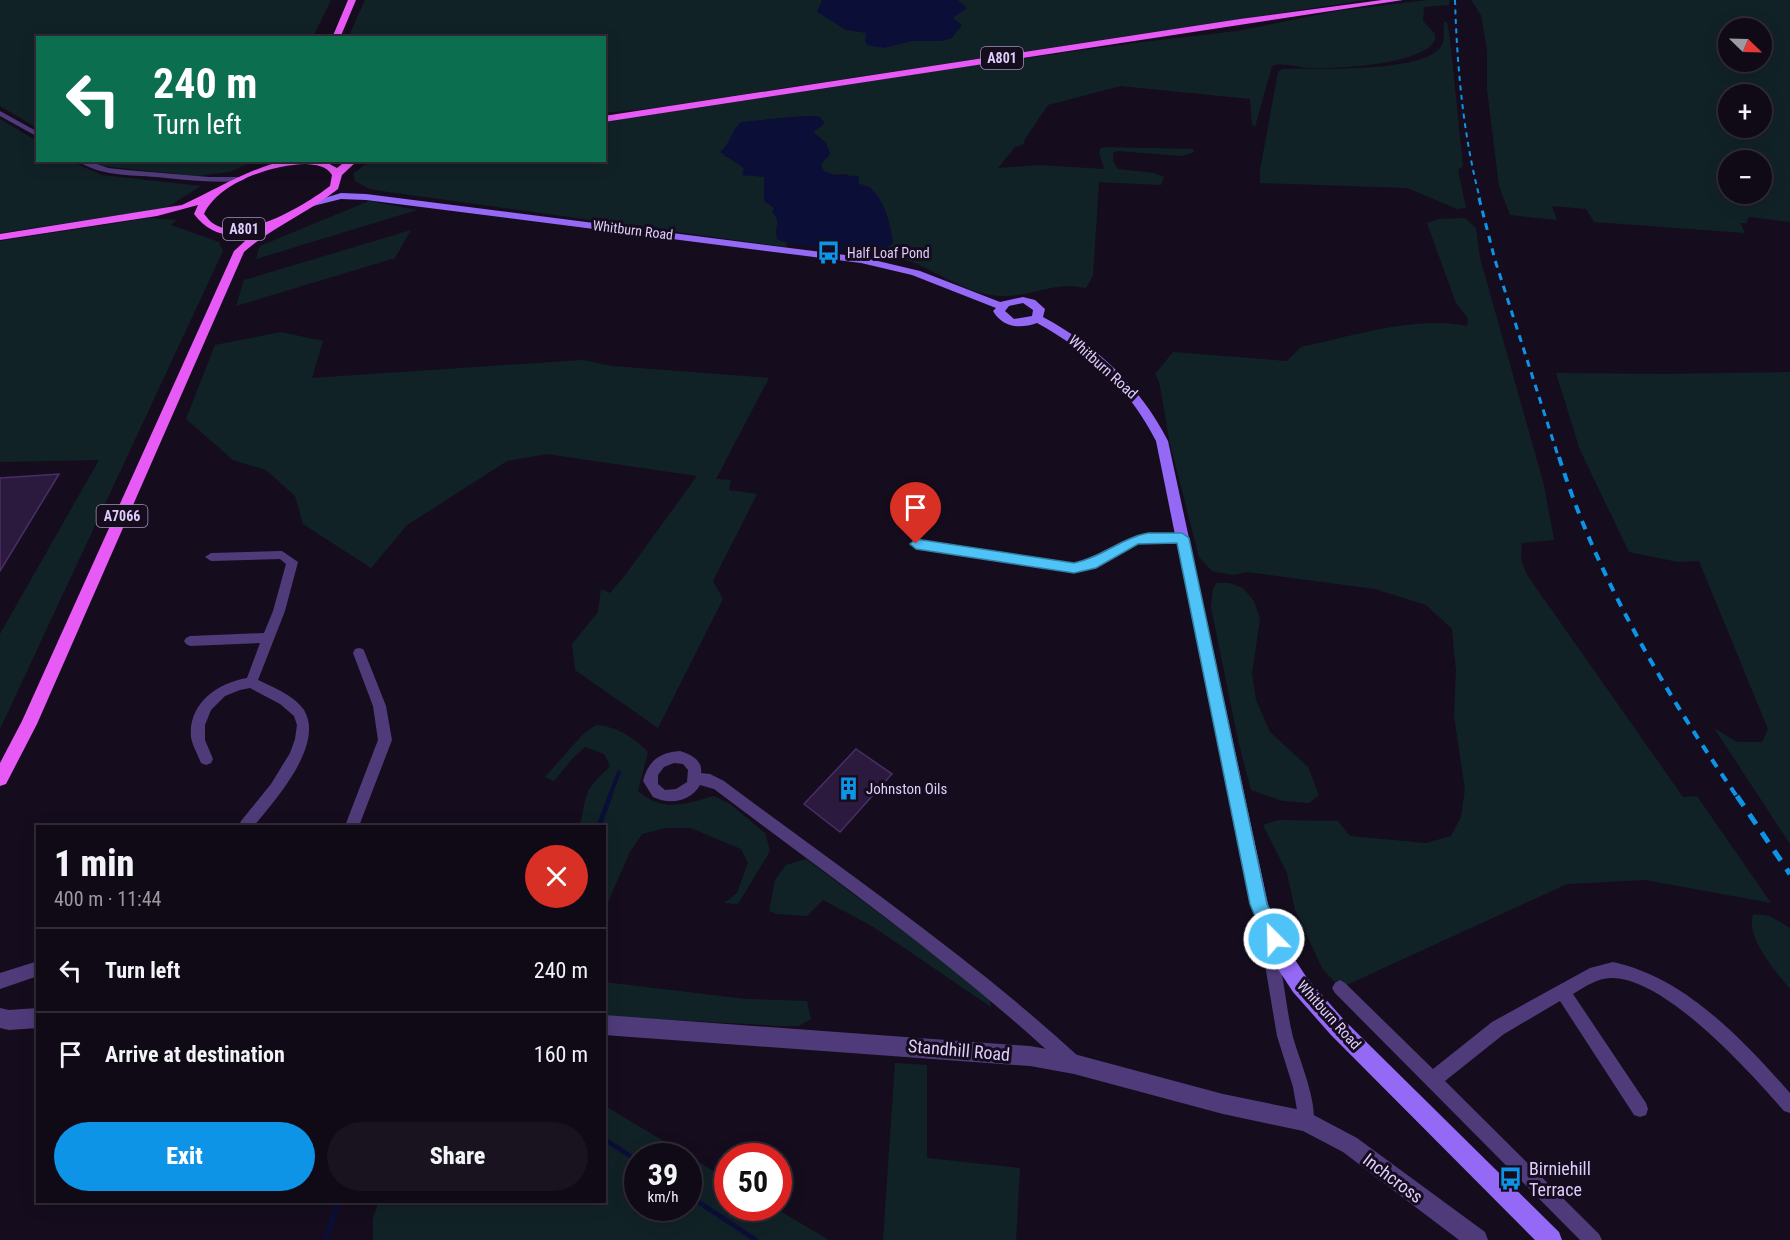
<!DOCTYPE html>
<html lang="en">
<head>
<meta charset="utf-8">
<style>
	:root { --surface:#100a16; --page:#19131f; --text:#f1f3f6; --muted:#9c9aa1; --line:#302b35; --accent:#0d94e7 }
	body { margin:0; font-family:"Roboto Condensed",sans-serif; background:var(--page); color:var(--text); height:100vh; display:flex; flex-direction:column; font-size:22px; white-space:nowrap }
	* { box-sizing:border-box; margin:0 }
	p { font-size:20px; color:var(--muted) }
	.icon { flex:none; width:33px; height:33px; fill:none; stroke:currentColor; stroke-width:2; stroke-linecap:round; stroke-linejoin:round }
	.map { position:relative; flex:1; overflow:hidden }
	.details { position:absolute; left:36px; top:825px; width:570px; height:378px; display:flex; flex-direction:column; background:var(--surface); border-radius:0px; box-shadow:0 3px 15px #0003,0 0 0 2px var(--line) }
	.details>* { flex:none }
	.hud { position:absolute; left:36px; top:36px; width:570px; height:126px; border-radius:0px; box-shadow:0 3px 15px #0003,0 0 0 2px var(--line); background:#0b6e4f; color:#fff; overflow:hidden }
	.needle { width:39px; rotate:113deg }
	.fabs { position:absolute; left:1718px; top:18px; display:grid; gap:12px }
	.fabs a { display:grid; place-items:center; width:54px; height:54px; border-radius:50%; background:var(--surface); box-shadow:0 3px 15px #0003,0 0 0 2px var(--line); font-size:30px }
	.speed { position:absolute; left:624px; top:1143px; display:flex; gap:12px; font-size:30px; font-weight:700; text-align:center }
	.speed>* { display:grid; place-content:center; width:78px; height:78px; border-radius:50%; background:var(--surface); box-shadow:0 3px 15px #0003,0 0 0 2px var(--line); line-height:1 }
	.speed small { font-size:15px; font-weight:400 }
	.speed .limit { border:9px solid #d22; background:#fff; color:#111 }
	.pin { position:absolute; display:grid; place-items:center; width:51px; height:51px; color:#fff; margin:-62px -26px; border-radius:50% 50% 50% 0; rotate:-45deg; box-shadow:0 0 6px #0007 }
	.pin .icon { rotate:45deg }
	.me { position:absolute; width:66px; margin:-33px; rotate:337deg; stroke-linejoin:round; filter:drop-shadow(0 0 4px #0008) }
	.turn { display:flex; align-items:center; gap:21px; height:126px; padding:0 18px; font-size:27px }
	.turn .icon { width:78px; height:78px; stroke-width:2.5 }
	.turn b { display:block; font-size:42px; line-height:51px }
	.round { display:grid; place-items:center; flex:none; width:63px; height:63px; border-radius:32px; background:var(--page) }
	.headline { display:flex; align-items:center; justify-content:space-between; height:102px; padding:0 18px }
	h1 { font-size:36px; font-weight:800; line-height:45px }
	.action { display:flex; gap:12px; margin-top:auto; padding:12px 18px }
	.action a { flex:1; height:69px; border-radius:36px; background:var(--accent); color:#fff; font-size:24px; font-weight:800; line-height:69px; text-align:center }
	.action a+a { background:var(--page); color:var(--text) }
	ul { padding:0; list-style:none }
	li { display:flex; align-items:center; gap:18px; height:84px; padding:0 18px; border-top:2px solid var(--line) }
	li div { flex:1 }
	li b { display:block; font-size:22px }
	li em { font-style:normal }
	.map>svg:first-child { display:block }
	.green { fill:#112227; fill-rule:evenodd }
	.water { fill:#0b0f38 }
	.lines { fill:none; stroke-linecap:round; stroke-linejoin:round }
	.stream-far1 { stroke:#0b0f38; stroke-width:4 }
	.stream { stroke:#0b0f38; stroke-width:5 }
	.building { fill:#2b1a3d; stroke:#4a2e68; stroke-width:1.5 }
	.minor { fill:#4f3b7a; fill-rule:evenodd }
	.tertiary { fill:#4f3b7a; fill-rule:evenodd }
	.secondary { fill:#9469f6; fill-rule:evenodd }
	.primary { fill:#e75af6; fill-rule:evenodd }
	.rail-far3 { stroke:#0d94e7; stroke-width:2; stroke-dasharray:5 4.5; stroke-linecap:butt }
	.rail-far2 { stroke:#0d94e7; stroke-width:3; stroke-dasharray:7 6; stroke-linecap:butt }
	.rail-far1 { stroke:#0d94e7; stroke-width:4; stroke-dasharray:9 8; stroke-linecap:butt }
	.rail { stroke:#0d94e7; stroke-width:5; stroke-dasharray:12 10; stroke-linecap:butt }
	.route { fill:#4fc3f7; stroke:#337fa1; stroke-width:1.5 }
	.labels { text-anchor:middle; dominant-baseline:central; stroke-width:6; stroke-linejoin:round; paint-order:stroke }
	.shield { fill:#150d1e; stroke:#a293b9; stroke-width:1.5 }
	.shield-label { font-size:14px; font-weight:bold; fill:#dfcdfc }
	.far-street-label { font-size:14px; fill:#dfcdfc; stroke:#150d1e }
	.far-poi-label { font-size:14px; fill:#dfcdfc; stroke:#150d1e; text-anchor:start }
	.street-label { font-size:15px; fill:#dfcdfc; stroke:#150d1e }
	.poi-label { font-size:15px; fill:#dfcdfc; stroke:#150d1e; text-anchor:start }
	.near-street-label { font-size:18px; fill:#dfcdfc; stroke:#150d1e }
	.near-poi-label { font-size:18px; fill:#dfcdfc; stroke:#150d1e; text-anchor:start }
</style>
</head>
<body>
<div class="map">
<svg width="1790" height="1240" viewBox="0 0 1790 1240">
	<rect width="100%" height="100%" fill="#150d1e"/>
	<path class="green" d="M0,0H331L313,37L38,38L37,128L0,106Z
		M365,0H1366L654,108L605,113L604,38H348Z
		M1428,0H1450L1449,5L1424,7L1423,21L1435,34V40C1423,65 1335,69 1309,68C1297,67 1283,62 1272,66L1255,127L1252,124L1250,99L1121,86L1048,105L1025,139L1023,145L1015,147L998,168L1040,165L1104,169L1099,152L1101,148L1105,147L1193,149L1194,152L1182,156L1118,151L1113,153V161L1118,169L1154,173L1164,177L1161,185L1099,182L1093,276L1086,288C1054,281 1034,296 1004,296C970,296 942,274 912,262C897,257 880,259 867,252L888,248L871,188L857,183L847,174C836,175 823,177 821,164L830,154L826,143L813,132L823,125L819,116L768,119L732,137L724,156L734,160L744,168L743,175L764,176L766,184L764,194C770,203 778,212 777,223C777,229 776,232 777,239L787,243L786,247L388,192L370,189L355,181L353,174L363,166L377,161L604,160L605,122L954,68L1135,43L1237,31L1337,11Z
		M1471,0H1790V222L1749,217L1746,223H1740L1745,233L1594,222L1586,209L1552,206L1557,220L1510,215L1499,186L1487,89V50L1481,15ZM1728,28H1761V62H1728ZM1761,94V128H1728V94ZM1761,160V194H1728V160Z
		M1444,22H1447L1450,40L1463,166L1458,170L1466,208L1457,209L1407,188L1260,183V170L1278,72L1282,69C1312,68 1427,74 1442,45C1445,38 1443,29 1444,22Z
		M0,119L37,141L38,160L70,161L102,175L201,186L166,208L0,233Z
		M101,160L253,161L230,172L197,176L102,166L99,164Z
		M369,201L417,210L256,259L260,246Z
		M149,218L177,220L171,225L219,242L223,251L0,729V634L99,460L0,462V241Z
		M1465,218L1476,228L1480,258L1544,485L1554,540L1522,543L1521,559L1527,575L1683,797L1697,796L1771,903L1645,880L1567,884L1340,988L1322,968L1295,910L1287,873L1263,825L1278,820L1338,821L1350,836L1426,843L1451,836L1461,817L1465,789L1454,716L1456,671L1452,629L1426,605L1375,589L1247,572L1233,575L1212,571L1199,557L1170,444L1159,381L1155,374L1173,352L1287,361L1301,347C1352,336 1417,315 1467,326L1468,318L1456,303L1427,223L1438,219Z
		M411,230L395,258L236,306L244,280Z
		M281,332L323,341L312,378L582,360L612,366L769,378L716,479L731,480L729,490L757,494L713,581L723,599L658,728L575,670L572,644L598,612L601,589L610,593L626,574L697,476L547,454L507,461L407,525L371,568L303,524L295,496L266,470L233,460L186,419L215,345Z
		M1790,372V844L1714,728L1737,742H1762L1768,729L1699,561L1678,562L1629,552L1580,450L1556,373L1663,374Z
		M1217,583H1229L1243,588L1254,601L1260,619L1252,673L1256,700L1270,732L1308,767L1319,795L1309,803L1283,801L1251,790L1238,740L1211,607L1213,589Z
		M596,725C618,727 633,737 648,752L638,791C664,813 684,804 714,796L730,804L765,833L770,851L738,904L724,903L737,893L748,863L741,849L691,828H666L642,834L630,852L605,909L604,826H579C583,817 583,807 586,797C590,784 601,776 610,766L604,754L585,747L573,758L554,781L545,777L584,733Z
		M806,859L989,995L991,1007L872,926L823,900L807,916L777,914L769,911L775,880L786,865Z
		M1753,914L1770,916L1790,928V989C1775,970 1746,939 1753,914Z
		M604,982L746,999L807,1001L811,1019L799,1026H781L605,1016Z
		M895,1063L927,1065V1158L1020,1168L1016,1240H883Z
		M605,1106L727,1179L728,1208H775L829,1240H373V1217L379,1202H604ZM638,1156H688V1208H638Z"/>
	<path class="water" d="M822,0H958L967,8L953,18L962,25L952,38L942,41H912L884,48L867,45L865,40L866,33L846,30L817,12Z
		M803,116H819L825,123L813,132L826,143L830,154L821,164L822,170L834,175L859,176L858,183C861,185 868,186 871,189C885,200 891,226 893,243C877,261 812,246 787,243L777,239L776,232L778,220L772,212L774,208L764,201V177L742,175L744,168L720,152C731,143 731,130 741,122Z"/>
	<g class="lines">
		<path class="stream-far1" d="M609,798L619,772"/>
		<path class="stream" d="M599,826L610,796
			M604,1139L638,1161
			M688,1195L756,1240
			M325,1240L339,1202"/>
	</g>
	<path class="building" d="M59,474L0,571V478Z
		M856,749L892,774L840,832L804,804Z"/>
	<g class="lines">
		<path class="minor" d="M0,111L38,132V137L0,116Z
			M76,160H86L108,168L127,170L209,177H241L245,179L241,181C213,183 185,180 157,177C130,175 99,176 76,160Z
			M1152,533L1182,534L1188,538C1181,546 1154,540 1143,542C1121,546 1098,566 1074,572L916,548L910,544L916,540L1074,564C1102,556 1123,535 1152,533Z
			M282,551L298,562L285,611L258,680C273,687 295,696 304,710C325,745 275,800 254,826H239L241,821L271,784L290,753L295,739L297,725L294,716L280,704L250,688L240,690L225,696L211,710L205,725V740L213,759L211,763L206,765L201,763C198,755 192,745 191,737C188,704 217,683 247,678L260,643L190,646L186,644L184,641L186,638L190,636L264,633L273,611L286,564L280,559L211,561L205,557L211,553Z
			M359,648L363,649L365,653L386,706L392,740L359,826H345L378,740L373,706L353,653L355,649Z
			M680,751C690,754 703,760 701,773L710,774L724,781C844,871 968,955 1079,1057L1081,1063L1079,1069L1073,1071L1067,1069C957,965 834,880 714,789L700,785C690,802 670,805 653,797L643,781C648,761 660,752 680,751ZM674,763L683,764L688,770L687,782L676,789L665,790L658,784V775L664,767Z
			M1281,948L1286,951L1289,956L1286,961L1280,964C1285,988 1287,1013 1293,1037C1299,1059 1320,1107 1312,1127L1306,1129L1300,1127L1293,1087L1277,1036L1264,959L1267,954Z
			M38,961V976L0,989V973Z
			M1613,962C1686,978 1742,1039 1790,1093V1113L1784,1111C1750,1072 1665,977 1611,978C1597,978 1585,987 1573,994L1646,1103L1648,1109L1646,1115L1640,1117L1634,1115L1560,1001L1504,1034L1445,1081L1599,1234L1602,1240H1580L1335,993L1332,988L1335,983L1340,980L1345,983L1433,1069L1492,1022L1590,968Z"/>
		<path class="tertiary" d="M0,1008L9,1010L38,1008V1028L9,1030L0,1028Z
			M604,1015L1030,1046L1074,1054L1223,1094L1306,1111L1357,1138L1485,1232L1488,1240H1459L1343,1152L1303,1131L1223,1114L1074,1074L1030,1066L604,1035Z"/>
		<path class="secondary" d="M341,193L366,194L861,257L920,271L1000,302L1023,297L1035,300L1045,309L1043,317C1097,346 1140,386 1168,441L1268,904L1288,949L1307,978L1345,1021L1559,1232L1562,1240H1535L1331,1035L1293,992L1274,963L1250,904L1156,441C1130,389 1088,351 1037,323C1020,329 1003,328 993,311L996,308L912,275L861,263L366,200L341,199L313,206L308,203ZM1023,303L1033,310L1032,316L1014,319L1005,311L1009,306Z"/>
		<path class="primary" d="M348,0H356L340,38H332Z
			M1382,0H1403L604,122V116L1240,19Z
			M286,160H322L337,168L347,160H358L342,175L338,189C308,213 272,227 244,252L37,724L6,784L0,786V763L22,721L234,251L256,231C229,238 211,236 194,214L198,205L157,216L0,240V234L182,205C217,189 248,169 286,160ZM305,164C316,165 326,165 332,175L330,186C307,204 243,243 214,224C210,222 207,217 204,214C219,182 272,165 305,164Z"/>
		<path class="rail-far3" d="M1455,0C1457,66 1463,135 1480,199"/>
		<path class="rail-far2" d="M1479,198L1495,260L1559,459"/>
		<path class="rail-far1" d="M1559,457C1597,578 1666,694 1738,798"/>
		<path class="rail" d="M1737,796L1790,874"/>
	</g>
	<path class="route" d="M1148,533H1182L1189,538L1267,904L1282,939L1280,945L1274,947L1267,945L1250,904L1177,543L1138,544L1096,568L1074,573L916,549L910,544L916,539L1074,563C1101,558 1121,538 1148,533Z"/>
	<defs>
		<symbol id="bus-bare" viewBox="-9 -9 18 18"><path d="M-5-6H5V4H4V6H2V4H-2V6H-4V4H-5ZM-3.5-4V0h7V-4ZM-3.5 1.2v1.5H-2V1.2ZM2 1.2v1.5H3.5V1.2Z" fill="#0d94e7" stroke="#150d1e" stroke-width="2.5" paint-order="stroke"/></symbol>
		<symbol id="building-bare" viewBox="-9 -9 18 18"><path d="M-4-6H4V6H1V3H-1V6H-4ZM-2.5-4.3h1.7v1.8h-1.7ZM.8-4.3h1.7v1.8H.8ZM-2.5-1h1.7V.8h-1.7ZM.8-1h1.7V.8H.8Z" fill="#0d94e7" stroke="#150d1e" stroke-width="2.5" paint-order="stroke"/></symbol>
	</defs>
	<g fill-rule="evenodd">
		<use href="#bus-bare" x="812" y="236" width="33" height="33"/>
		<use href="#building-bare" x="832" y="772" width="33" height="33"/>
		<use href="#bus-bare" x="1494" y="1162" width="33" height="33"/>
	</g>
	<g class="labels">
		<g class="shield">
			<rect x="981" y="47" width="42" height="22" rx="4.5"/>
			<rect x="223" y="218" width="42" height="22" rx="4.5"/>
			<rect x="96.5" y="505" width="51" height="22" rx="4.5"/>
		</g>
		<g class="shield-label">
			<text x="1002" y="58">A801</text>
			<text x="244" y="229">A801</text>
			<text x="122" y="516">A7066</text>
		</g>
		<g class="far-street-label">
			<text transform="translate(633 230) rotate(7)">Whitburn Road</text>
		</g>
		<g class="far-poi-label">
			<text x="847" y="253">Half Loaf Pond</text>
		</g>
		<g class="street-label">
			<text transform="translate(1103 367) rotate(42)">Whitburn Road</text>
			<text transform="translate(1329 1015) rotate(48)">Whitburn Road</text>
		</g>
		<g class="poi-label">
			<text x="866" y="789">Johnston Oils</text>
		</g>
		<g class="near-street-label">
			<text transform="translate(959 1050) rotate(5)">Standhill Road</text>
			<text transform="translate(1393 1178) rotate(37)">Inchcross</text>
		</g>
		<g class="near-poi-label">
			<text x="1529" y="1168">Birniehill<tspan x="1529" dy="21">Terrace</tspan></text>
		</g>
	</g>
</svg>
<div class="fabs">
<a><svg class="needle" viewBox="-14 -14 28 28"><path d="M0-13l5 13h-10z" fill="#e53935"/><path d="M0 13l5-13h-10z" fill="#9c9aa1"/></svg></a>
<a>+</a>
<a>−</a>
</div>
<div class="speed"><div>39<small>km/h</small></div><div class="limit">50</div></div>
<div class="pin" style="left:916px;top:544px;background:#d93025"><svg class="icon" aria-label="arrive" viewBox="0 0 24 24"><path d="M6 21V4h12l-3 4 3 4H6"/></svg></div>
<svg class="me" style="left:1274px;top:939px" viewBox="-20 -20 40 40"><circle r="17" fill="#4fc3f7" stroke="#fff" stroke-width="3"/><path d="M0-11L8 9 0 5-8 9z" fill="#fff"/></svg>
<div class="hud">
<div class="turn"><svg class="icon" aria-label="left" viewBox="0 0 24 24"><path d="M17 20v-9H6M10 6l-5 5 5 5"/></svg><div><b>240 m</b>Turn left</div></div>
</div>
<section class="details">
<div class="headline"><div><h1>1 min</h1><p>400 m · 11:44</p></div><a class="round" style="background:#d93025;color:#fff"><svg class="icon" aria-label="close" viewBox="0 0 24 24"><path d="M6 6l12 12M18 6L6 18"/></svg></a></div>
<ul>
<li><svg class="icon" aria-label="left" viewBox="0 0 24 24"><path d="M17 20v-9H6M10 6l-5 5 5 5"/></svg><div><b>Turn left</b></div><em>240 m</em></li>
<li><svg class="icon" aria-label="arrive" viewBox="0 0 24 24"><path d="M6 21V4h12l-3 4 3 4H6"/></svg><div><b>Arrive at destination</b></div><em>160 m</em></li>
</ul>
<div class="action"><a>Exit</a><a>Share</a></div>
</section>
</div>
</body>
</html>
